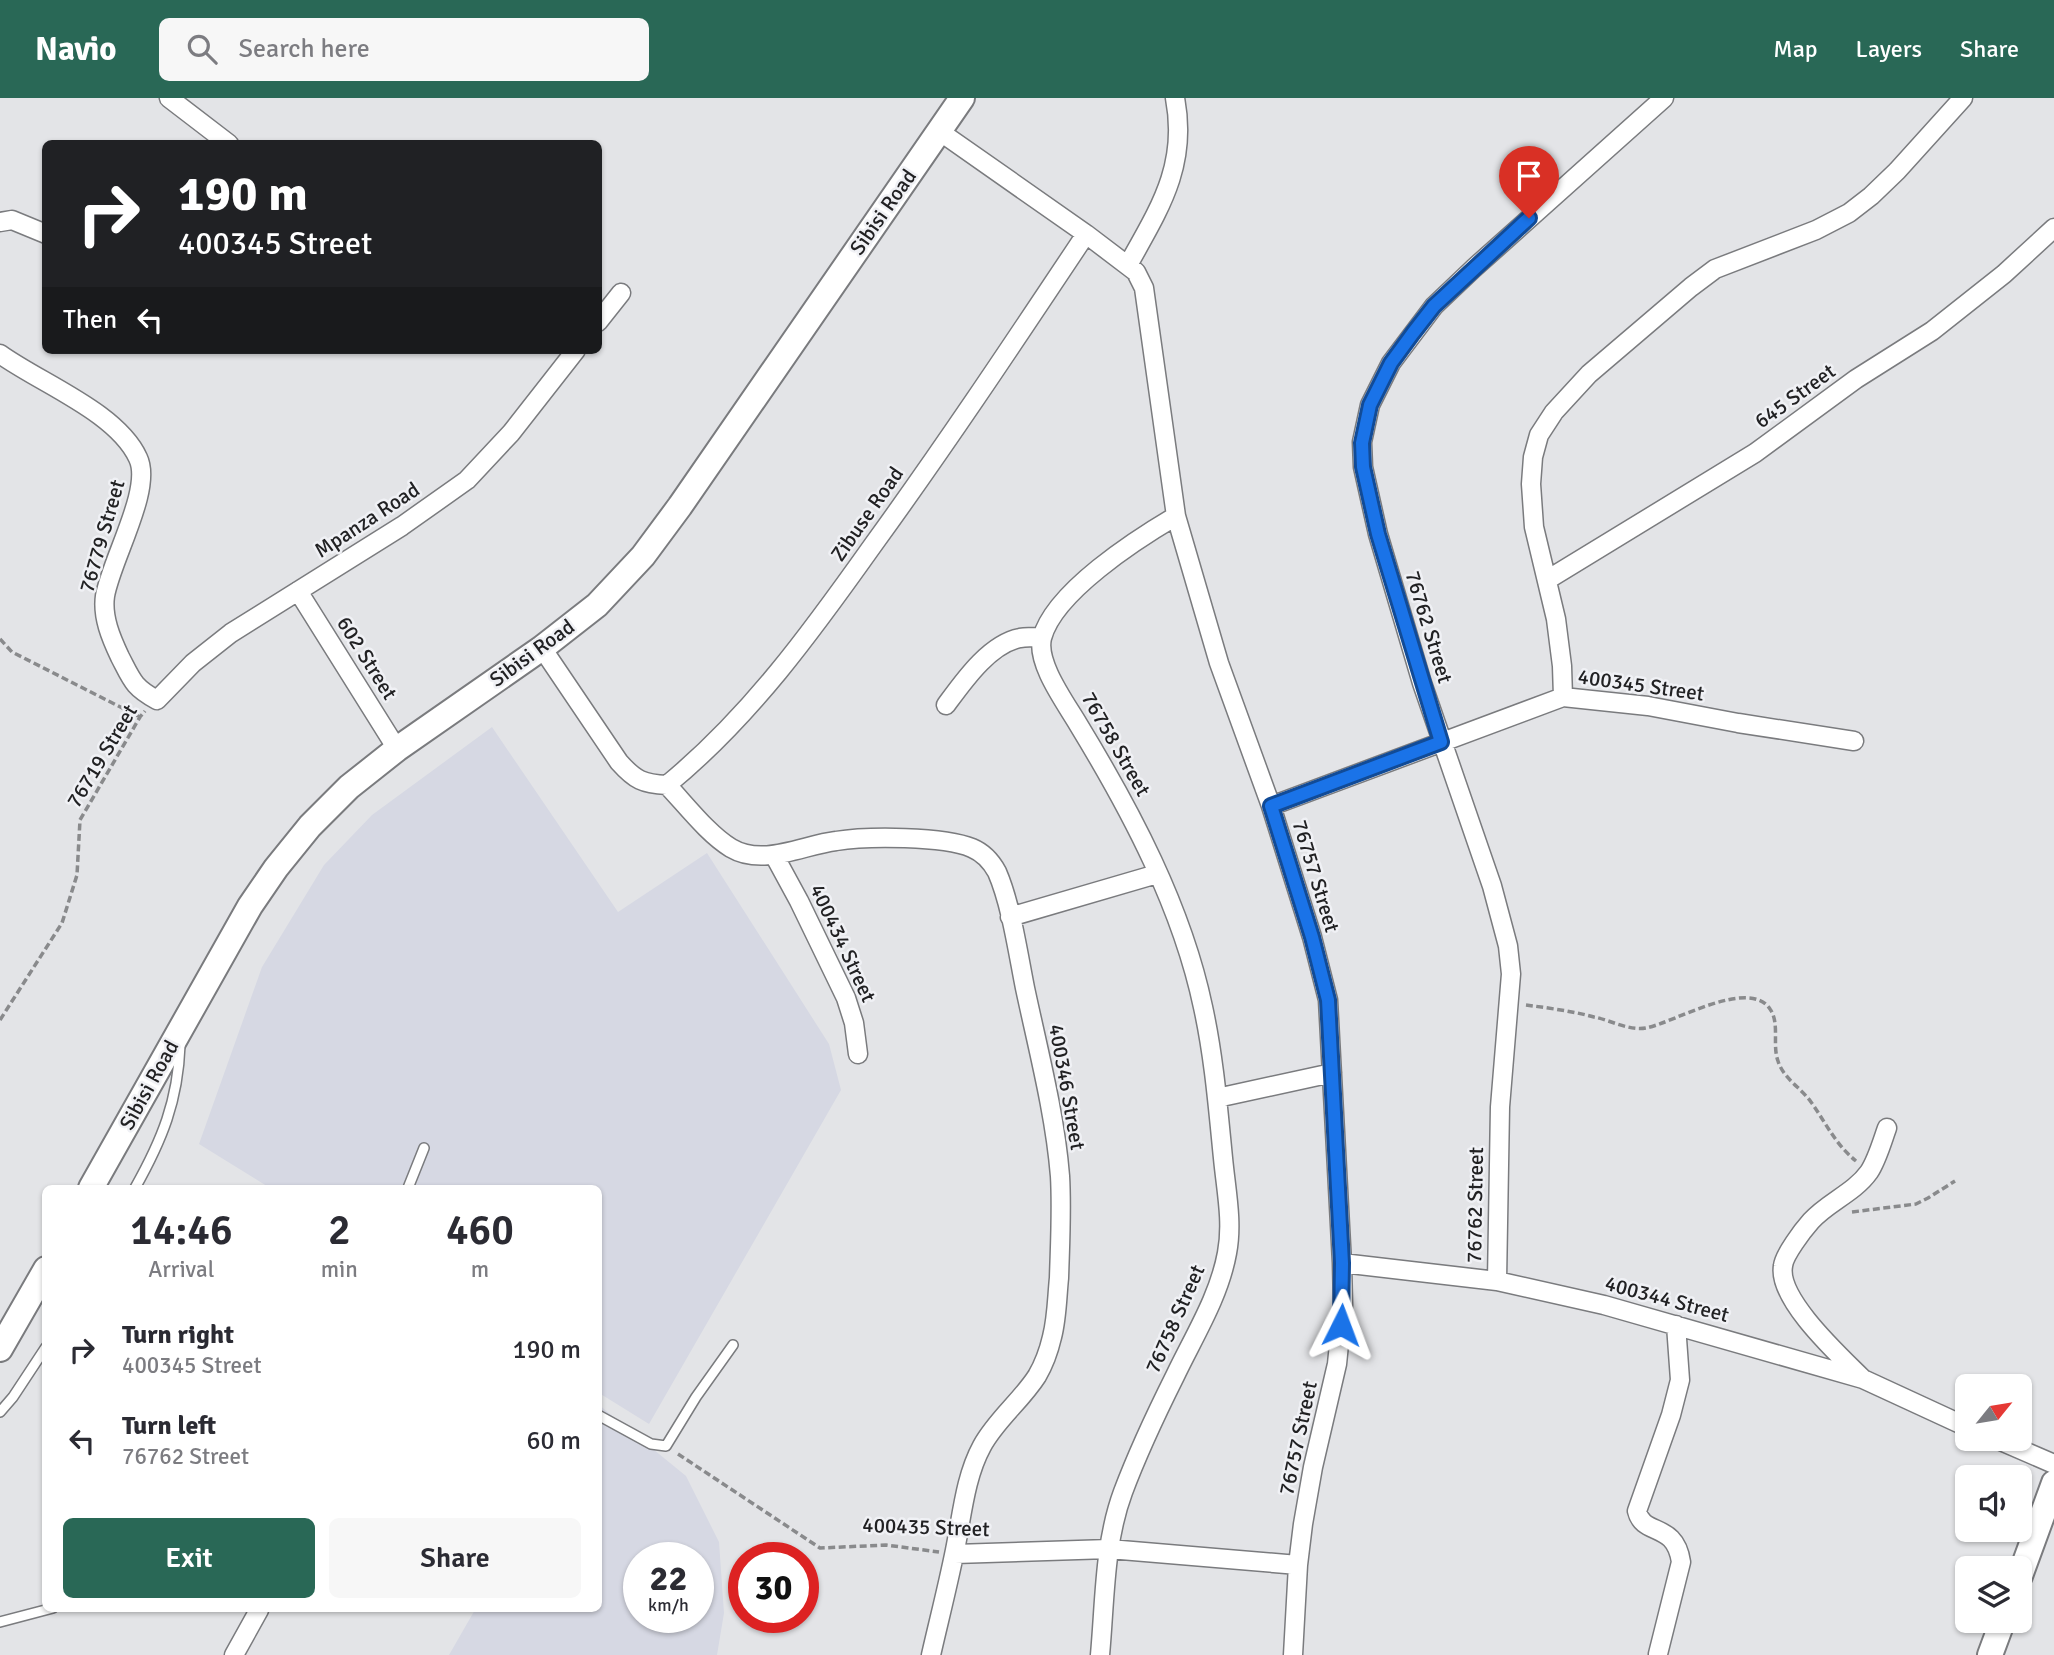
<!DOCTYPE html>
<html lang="en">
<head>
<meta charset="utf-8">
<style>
	:root { --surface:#fff; --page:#f7f7f7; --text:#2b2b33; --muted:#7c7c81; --accent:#296856 }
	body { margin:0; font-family:Signika,sans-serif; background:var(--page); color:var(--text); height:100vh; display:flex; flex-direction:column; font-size:26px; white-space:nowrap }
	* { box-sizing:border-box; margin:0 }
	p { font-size:23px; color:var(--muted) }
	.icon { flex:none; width:38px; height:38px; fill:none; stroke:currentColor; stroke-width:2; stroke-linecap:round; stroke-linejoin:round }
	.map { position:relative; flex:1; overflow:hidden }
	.side { position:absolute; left:42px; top:1087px; width:560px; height:427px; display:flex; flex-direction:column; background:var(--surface); border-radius:10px; box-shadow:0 2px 5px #0004 }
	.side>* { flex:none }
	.banner { position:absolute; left:42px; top:42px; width:560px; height:214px; border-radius:10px; box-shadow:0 2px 5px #0004; background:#202124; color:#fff; overflow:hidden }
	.needle { width:46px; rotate:60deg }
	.controls { position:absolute; left:1955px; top:1276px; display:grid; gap:14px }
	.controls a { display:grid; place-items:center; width:77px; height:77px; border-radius:10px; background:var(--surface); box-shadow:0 2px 5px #0004; font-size:35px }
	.speed { position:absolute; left:623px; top:1444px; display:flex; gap:14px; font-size:35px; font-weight:700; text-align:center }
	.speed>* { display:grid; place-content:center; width:91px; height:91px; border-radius:50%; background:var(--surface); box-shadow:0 2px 5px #0004; line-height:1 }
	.speed small { font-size:18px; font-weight:400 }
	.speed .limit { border:10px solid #d22; background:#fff; color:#111 }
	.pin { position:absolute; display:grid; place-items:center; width:60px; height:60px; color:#fff; margin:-72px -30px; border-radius:50% 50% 50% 0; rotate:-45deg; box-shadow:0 0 7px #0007 }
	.pin .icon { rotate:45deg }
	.me { position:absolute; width:77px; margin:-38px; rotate:3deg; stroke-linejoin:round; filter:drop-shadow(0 0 5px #0008) }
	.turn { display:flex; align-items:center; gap:24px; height:147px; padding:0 21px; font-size:32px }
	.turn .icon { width:91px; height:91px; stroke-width:2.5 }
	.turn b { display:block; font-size:49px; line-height:60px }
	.then { display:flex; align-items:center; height:66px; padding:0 21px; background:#0003; gap:14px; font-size:26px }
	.eta { display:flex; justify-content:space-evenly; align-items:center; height:119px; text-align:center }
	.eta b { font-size:42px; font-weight:600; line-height:49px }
	.primary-button { display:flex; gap:14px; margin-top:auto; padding:14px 21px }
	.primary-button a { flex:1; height:80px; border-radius:10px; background:var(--accent); color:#fff; font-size:28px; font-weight:600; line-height:80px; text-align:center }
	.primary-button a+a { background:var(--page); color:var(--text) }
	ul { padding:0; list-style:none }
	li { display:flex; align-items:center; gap:21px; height:91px; padding:0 21px }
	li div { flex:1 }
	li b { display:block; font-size:26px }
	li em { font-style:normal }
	header { display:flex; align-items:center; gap:42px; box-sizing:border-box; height:98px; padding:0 35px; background:var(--accent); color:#fff }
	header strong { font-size:33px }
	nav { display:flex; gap:38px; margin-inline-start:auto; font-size:24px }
	.search { width:490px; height:63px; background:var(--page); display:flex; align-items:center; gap:18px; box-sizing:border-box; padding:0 24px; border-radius:10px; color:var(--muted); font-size:26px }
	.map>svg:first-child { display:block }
	.built { fill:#d6d8e3; fill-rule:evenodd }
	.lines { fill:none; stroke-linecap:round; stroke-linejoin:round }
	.lane-casing { stroke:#7a7b7e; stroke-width:12 }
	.street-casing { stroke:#7a7b7e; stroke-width:21 }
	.secondary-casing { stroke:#7a7b7e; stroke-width:28 }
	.path { stroke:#898a8c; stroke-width:3.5; stroke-dasharray:7 3.5; stroke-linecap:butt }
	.lane { stroke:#fff; stroke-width:9 }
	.street { stroke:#fff; stroke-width:18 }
	.secondary { stroke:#fff; stroke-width:24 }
	.route-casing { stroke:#114b97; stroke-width:18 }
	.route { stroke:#1a73e8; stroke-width:12 }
	.labels { text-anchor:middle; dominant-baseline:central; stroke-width:5; stroke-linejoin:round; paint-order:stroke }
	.street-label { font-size:21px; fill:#212123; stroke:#f0f1f5 }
</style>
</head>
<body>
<header>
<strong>Navio</strong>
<div class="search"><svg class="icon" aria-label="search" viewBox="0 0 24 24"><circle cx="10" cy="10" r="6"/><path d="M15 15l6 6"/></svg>Search here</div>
<nav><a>Map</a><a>Layers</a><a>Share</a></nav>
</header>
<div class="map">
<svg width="2054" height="1557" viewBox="0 0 2054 1557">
	<rect width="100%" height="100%" fill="#e3e4e7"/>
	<path class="built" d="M492,629L618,814L707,755L829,946L841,992L649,1326L599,1295L598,1090H270L199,1046L262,869L324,767L372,717Z
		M599,1307L686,1378L719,1444L724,1515L717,1557H449L476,1510H598ZM639,1460H698V1519H639Z"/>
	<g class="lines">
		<defs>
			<path id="lane" d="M135,1090C162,1042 178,1003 180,947
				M408,1090L424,1050
				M0,1314L13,1299L46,1249
				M598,1317L651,1346L666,1348L696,1299L733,1247
				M0,1524L53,1510"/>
			<path id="street" d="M169,0L229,46
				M0,124L12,122L46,136
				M1086,136L1136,174L1144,190L1176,418L1219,565L1271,708L1312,839L1328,902L1342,1165L1343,1207L1337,1266L1313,1369L1303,1426L1298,1467L1293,1557
				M1128,167C1159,111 1188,68 1175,0
				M598,224L621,195
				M0,256C40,285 117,314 138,360C153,391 111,462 105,498C102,519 111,540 120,559C132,582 133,589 157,602L193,565L231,535L402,428L467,382L511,335L576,252
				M1547,482L1755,355L1856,281L1932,233L2004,176L2054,130
				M298,493L397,651
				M542,550L619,664C635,682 643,686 667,687C750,619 812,533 873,447C947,345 1016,241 1086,136L939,33
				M1563,599L1562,568L1556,521L1534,429L1531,386L1533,359L1539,337L1554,314L1589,276L1691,189L1715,171L1816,132L1849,115L1871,98L1897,73L1963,0
				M946,607C963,584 989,546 1020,540C1027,539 1035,539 1042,539
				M667,687C686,707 708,736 731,750C763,769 803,747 836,743C867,738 944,738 972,750C984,755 991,763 997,774C1011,806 1018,855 1025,890C1038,951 1055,1016 1060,1078C1062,1112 1060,1146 1059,1180C1057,1199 1057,1220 1052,1239C1049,1252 1044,1266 1037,1278C1021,1303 996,1322 982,1348C965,1379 962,1418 955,1452C948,1487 939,1522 931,1557
				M1271,708L1563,599L1648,608L1738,625L1854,643
				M774,757L799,803L846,900L854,925L858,956
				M1010,819L1157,776
				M1217,1000L1332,975
				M1342,1165L1497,1183L1604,1207L1863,1281L1967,1329
				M1497,1183L1500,1009L1511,876L1508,848L1492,788L1422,585L1378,436L1363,369L1362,344L1370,307L1391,265L1434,208L1474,170L1664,0
				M1862,1280C1840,1258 1777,1201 1783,1168C1784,1157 1803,1132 1811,1123C1828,1104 1854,1095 1869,1074C1877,1062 1882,1044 1887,1030
				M1994,1340L2054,1366
				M955,1456L1109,1451L1298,1467
				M1658,1556L1681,1464C1675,1423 1643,1439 1637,1413L1671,1317L1680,1282L1676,1227
				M234,1557L259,1512
				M1100,1557C1105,1503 1104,1445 1123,1394C1138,1354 1156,1316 1175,1278C1194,1238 1219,1199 1227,1155C1233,1124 1226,1092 1223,1060C1218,1010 1214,959 1203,909C1182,809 1131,713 1078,626C1065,604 1036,565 1042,540C1054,494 1137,441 1176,418"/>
			<path id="secondary" d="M91,1090L250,808L276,770L310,728L349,689L397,651L542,550L597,507L643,458L680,408L962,0
				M0,1251L46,1171
				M2020,1478L2054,1385
				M1990,1557L2003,1522"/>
		</defs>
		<use href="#lane" class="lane-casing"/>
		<use href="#street" class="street-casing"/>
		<use href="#secondary" class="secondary-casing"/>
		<path class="path" d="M0,541L12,554L140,619
			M1526,907C1548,910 1572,913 1594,919C1610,922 1629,933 1646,930C1673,925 1749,879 1770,911C1780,925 1772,947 1778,963C1783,980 1801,990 1811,1004C1826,1025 1835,1046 1856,1063
			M0,922L62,825L77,777L80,722L140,619L145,613
			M1852,1114L1916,1106L1928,1100L1955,1083
			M678,1356L820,1450L886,1447L939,1454"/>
		<use href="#lane" class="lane"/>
		<use href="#street" class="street"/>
		<use href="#secondary" class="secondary"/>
	</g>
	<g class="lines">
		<defs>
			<path id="route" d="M1341,1227L1342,1165L1328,902L1312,839L1271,708L1441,644L1378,436L1363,369L1362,345L1370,307L1391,265L1413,235L1434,208L1529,120"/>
		</defs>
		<use href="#route" class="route-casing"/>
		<use href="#route" class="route"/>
	</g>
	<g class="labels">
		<g class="street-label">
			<text transform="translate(883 114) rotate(-55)">Sibisi Road</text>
			<text transform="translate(1795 298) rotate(-36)">645 Street</text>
			<text transform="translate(867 416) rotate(-55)">Zibuse Road</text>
			<text transform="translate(367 422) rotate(-33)">Mpanza Road</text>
			<text transform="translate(102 438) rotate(-74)">76779 Street</text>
			<text transform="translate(1429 529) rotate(73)">76762 Street</text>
			<text transform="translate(532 555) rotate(-36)">Sibisi Road</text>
			<text transform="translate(367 560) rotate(58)">602 Street</text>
			<text transform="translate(1641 587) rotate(8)">400345 Street</text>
			<text transform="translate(1116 646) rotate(60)">76758 Street</text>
			<text transform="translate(102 658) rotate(-59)">76719 Street</text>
			<text transform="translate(1316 778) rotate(73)">76757 Street</text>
			<text transform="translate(843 845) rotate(65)">400434 Street</text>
			<text transform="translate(149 987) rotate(-61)">Sibisi Road</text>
			<text transform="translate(1067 989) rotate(80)">400346 Street</text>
			<text transform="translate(1475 1107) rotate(-89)">76762 Street</text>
			<text transform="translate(1667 1201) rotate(15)">400344 Street</text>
			<text transform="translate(1175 1221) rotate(-66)">76758 Street</text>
			<text transform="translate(1298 1340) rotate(-78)">76757 Street</text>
			<text transform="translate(926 1429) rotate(2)">400435 Street</text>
		</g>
	</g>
</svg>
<div class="controls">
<a><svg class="needle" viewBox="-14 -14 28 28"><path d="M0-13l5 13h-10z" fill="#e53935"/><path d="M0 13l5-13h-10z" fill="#7c7c81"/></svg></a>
<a><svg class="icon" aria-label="sound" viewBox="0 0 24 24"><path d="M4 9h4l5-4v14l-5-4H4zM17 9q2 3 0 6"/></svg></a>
<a><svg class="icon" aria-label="layers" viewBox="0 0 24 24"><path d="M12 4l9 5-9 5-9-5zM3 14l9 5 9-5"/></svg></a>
</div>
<div class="speed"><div>22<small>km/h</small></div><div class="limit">30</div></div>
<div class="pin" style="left:1529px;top:120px;background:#d93025"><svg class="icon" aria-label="arrive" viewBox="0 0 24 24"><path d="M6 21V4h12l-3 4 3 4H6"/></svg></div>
<svg class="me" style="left:1341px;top:1227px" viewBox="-20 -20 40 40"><path d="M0-17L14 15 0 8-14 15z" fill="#1a73e8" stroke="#fff" stroke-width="4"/></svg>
<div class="banner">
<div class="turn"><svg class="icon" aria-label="right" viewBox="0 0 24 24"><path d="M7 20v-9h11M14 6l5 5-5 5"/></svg><div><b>190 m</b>400345 Street</div></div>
<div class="then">Then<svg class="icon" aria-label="left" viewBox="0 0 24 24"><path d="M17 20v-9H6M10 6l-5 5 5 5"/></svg></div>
</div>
<section class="side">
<div class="eta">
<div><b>14:46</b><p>Arrival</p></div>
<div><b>2</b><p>min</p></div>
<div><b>460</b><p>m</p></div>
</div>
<ul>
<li><svg class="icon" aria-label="right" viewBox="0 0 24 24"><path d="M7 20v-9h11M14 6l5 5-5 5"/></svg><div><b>Turn right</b><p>400345 Street</p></div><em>190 m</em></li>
<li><svg class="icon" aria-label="left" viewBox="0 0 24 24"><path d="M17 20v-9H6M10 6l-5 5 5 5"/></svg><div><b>Turn left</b><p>76762 Street</p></div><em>60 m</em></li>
</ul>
<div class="primary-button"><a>Exit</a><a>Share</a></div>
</section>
</div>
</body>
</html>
